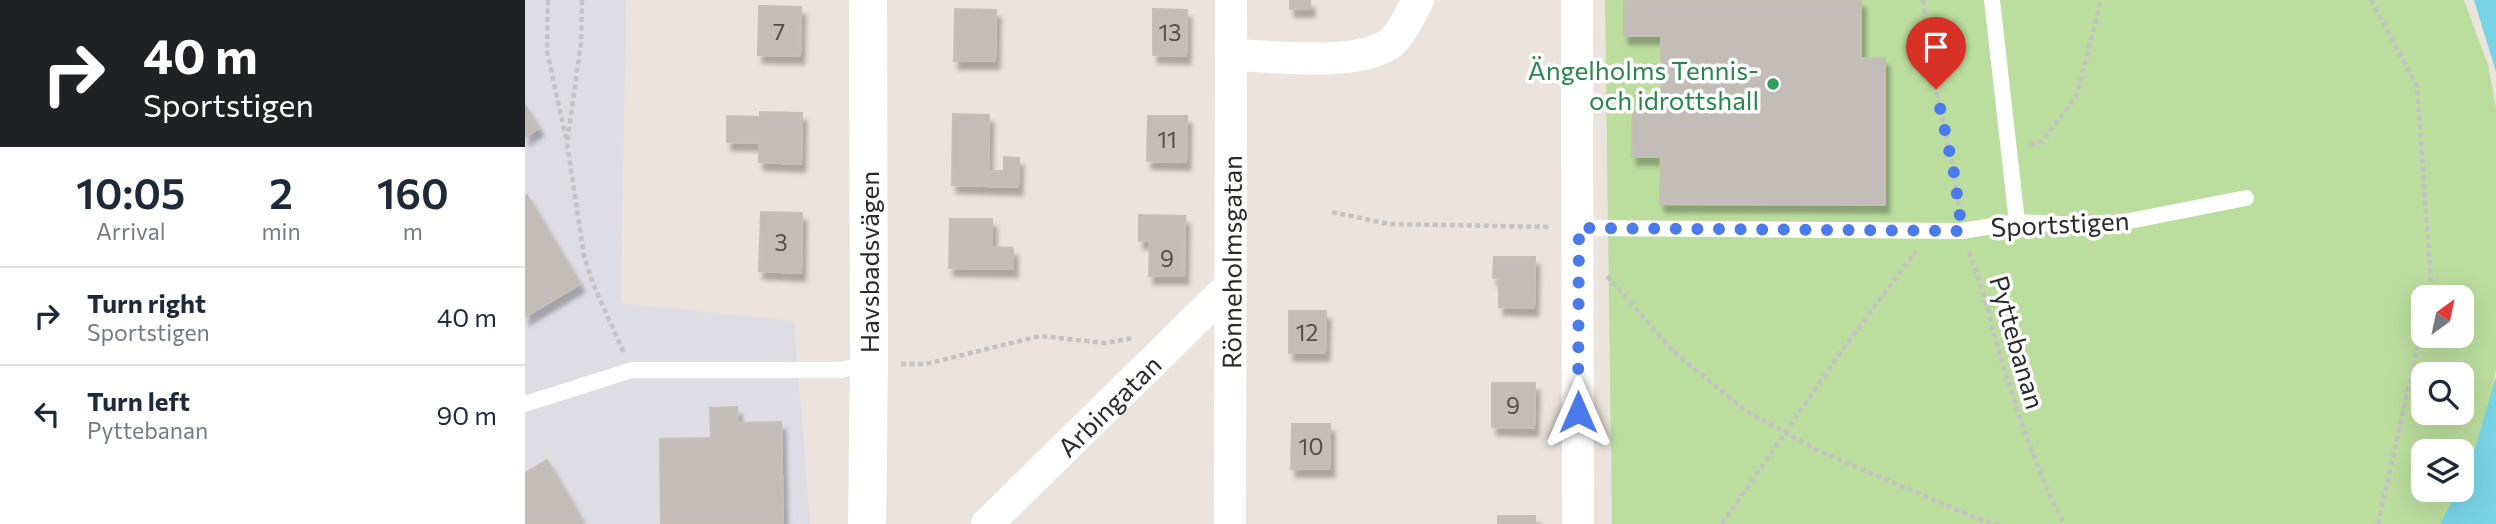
<!DOCTYPE html>
<html lang="en">
<head>
<meta charset="utf-8">
<style>
	:root { --surface:#fff; --page:#f2f2f3; --text:#1f2937; --muted:#747a83; --line:#e0e1e3 }
	body { margin:0; font-family:Commissioner,sans-serif; background:var(--page); color:var(--text); height:100vh; display:flex; flex-direction:column; font-size:26px; white-space:nowrap }
	* { box-sizing:border-box; margin:0 }
	p { font-size:23px; color:var(--muted) }
	.icon { flex:none; width:38px; height:38px; fill:none; stroke:currentColor; stroke-width:2; stroke-linecap:round; stroke-linejoin:round }
	.map { position:relative; flex:1; overflow:hidden }
	.drawer { display:flex; flex-direction:column; background:var(--surface); width:525px }
	.drawer>* { flex:none }
	.hud { background:#202124; color:#fff; overflow:hidden }
	.needle { width:46px; rotate:33deg }
	.controls { position:absolute; left:1886px; top:285px; display:grid; gap:14px }
	.controls a { display:grid; place-items:center; width:63px; height:63px; border-radius:14px; background:var(--surface); box-shadow:0 7px 28px #0002; font-size:35px }
	.pin { position:absolute; display:grid; place-items:center; width:60px; height:60px; color:#fff; margin:-72px -30px; border-radius:50% 50% 50% 0; rotate:-45deg; box-shadow:0 0 7px #0007 }
	.pin .icon { rotate:45deg }
	.me { position:absolute; width:77px; margin:-38px; rotate:0deg; stroke-linejoin:round; filter:drop-shadow(0 0 5px #0008) }
	.turn { display:flex; align-items:center; gap:24px; height:147px; padding:0 28px; font-size:32px }
	.turn .icon { width:91px; height:91px; stroke-width:2.5 }
	.turn b { display:block; font-size:49px; line-height:60px }
	.eta { display:flex; justify-content:space-evenly; align-items:center; height:119px; text-align:center }
	.eta b { font-size:42px; font-weight:600; line-height:49px }
	ul { padding:0; list-style:none }
	li { display:flex; align-items:center; gap:21px; height:98px; padding:0 28px; border-top:2px solid var(--line) }
	li div { flex:1 }
	li b { display:block; font-size:26px }
	li em { font-style:normal }
	main { display:flex; flex:1; min-height:0 }
	.map>svg:first-child { display:block }
	.industrial { fill:#dedde4 }
	.green { fill:#bbdd9e; fill-rule:evenodd }
	.water { fill:#78d4e5 }
	.building { fill:#c3bdb9; stroke:#c6bfb7; stroke-width:2; filter:url(#shadow) }
	.lines { fill:none; stroke-linecap:round; stroke-linejoin:round }
	.path { stroke:#c3c3c3; stroke-width:4.5; stroke-dasharray:5 3.5; stroke-linecap:butt }
	.lane { stroke:#fff; stroke-width:16 }
	.street { stroke:#fff; stroke-width:32 }
	.secondary { stroke:#fff; stroke-width:38 }
	.route { stroke:#4a7aeb; stroke-width:12; stroke-dasharray:0 21.6 }
	.leisure-dot { fill:#2e9e5b; stroke:#fff; stroke-width:2.5 }
	.labels { text-anchor:middle; dominant-baseline:central; stroke-width:7; stroke-linejoin:round; paint-order:stroke }
	.number-label { font-size:23px; fill:#504f4e }
	.leisure-label { font-size:26px; fill:#27864d; stroke:#fff; text-anchor:end }
	.street-label { font-size:26px; fill:#2a2a2a; stroke:#fff }
</style>
</head>
<body>
<main>
<section class="drawer">
<div class="hud">
<div class="turn"><svg class="icon" aria-label="right" viewBox="0 0 24 24"><path d="M7 20v-9h11M14 6l5 5-5 5"/></svg><div><b>40 m</b>Sportstigen</div></div>
</div>
<div class="eta">
<div><b>10:05</b><p>Arrival</p></div>
<div><b>2</b><p>min</p></div>
<div><b>160</b><p>m</p></div>
</div>
<ul>
<li><svg class="icon" aria-label="right" viewBox="0 0 24 24"><path d="M7 20v-9h11M14 6l5 5-5 5"/></svg><div><b>Turn right</b><p>Sportstigen</p></div><em>40 m</em></li>
<li><svg class="icon" aria-label="left" viewBox="0 0 24 24"><path d="M17 20v-9H6M10 6l-5 5 5 5"/></svg><div><b>Turn left</b><p>Pyttebanan</p></div><em>90 m</em></li>
</ul>
</section>
<div class="map">
<svg width="1971" height="524" viewBox="0 0 1971 524">
	<defs>
		<filter id="shadow"><feDropShadow dx="4.5" dy="8" stdDeviation="2" flood-color="#0004"/></filter>
	</defs>
	<rect width="100%" height="100%" fill="#ebe3dd"/>
	<path class="industrial" d="M0,0H101L96,303L269,321L285,524H0Z"/>
	<path class="green" d="M1080,0H1939L1963,65L1971,107V368L1957,468L1928,524H1087ZM1899,298H1937V336H1899ZM1899,374H1937V413H1899ZM1899,452H1937V490H1899Z"/>
	<path class="water" d="M1949,0H1971V72Z
		M1971,377V524H1915L1933,490H1937V482L1943,472Z"/>
	<path class="building" d="M765,0H785V9H765Z
		M1099,0H1336V58H1360V205L1135,204L1136,157H1107L1108,111H1136V36H1099Z
		M234,6L276,7L275,56L233,55Z
		M430,9L471,10L470,61H429Z
		M628,9L662,10L661,56L628,55Z
		M0,105L14,128L0,137Z
		M235,112L277,113L276,164L234,162V143L202,142V116L235,117Z
		M428,114L464,115L463,171H479V157L494,158L493,187L427,185Z
		M623,116H662L661,162L622,161Z
		M2,195L55,284L0,317V197Z
		M236,212L277,213L276,273L234,271Z
		M614,215L660,216L659,276H624L625,241H614Z
		M425,219H467V247L488,248V269L424,268Z
		M969,257H1010L1009,308L974,307V279L968,278Z
		M764,311H801L800,353H764Z
		M967,383H1010L1009,428L967,427Z
		M212,407L213,423L256,422L258,524H136L135,439L186,438L185,408Z
		M767,424H805V469H766Z
		M22,460L59,524H0V473Z
		M973,516H1010V524H973Z"/>
	<g class="lines">
		<path class="path" d="M23,0L22,51L41,138
			M57,0L56,43L42,143L59,256L68,284L99,353
			M1398,0L1411,89L1429,173L1434,210
			M1846,0L1892,86L1906,284L1903,298
			M1505,145L1517,142L1551,97L1576,0
			M807,212L864,224L1025,227
			M1444,252C1457,285 1465,320 1475,354C1492,412 1511,470 1539,524
			M1082,276L1149,352L1221,411L1294,451L1458,521L1474,524
			M376,364H401L515,336L580,343L608,338
			M1197,524L1313,356L1391,251
			M1853,524L1899,318"/>
		<path class="lane" d="M1467,0L1492,222
			M1054,228L1437,231L1492,222L1579,226L1721,198
			M0,404L107,370H316L344,363"/>
		<g class="street">
			<path d="M1052,0L1053,524"/>
			<path d="M707,55C750,56 826,67 863,45C874,38 887,12 893,0"/>
			<path id="s1" d="M462,524L705,286"/>
			<path id="s2" d="M705,524L706,0"/>
		</g>
		<path class="secondary" d="M342,524L344,363L343,0"/>
	</g>
	<g class="lines">
		<path class="route" d="M1053,412L1054,228L1437,231L1429,173L1411,89"/>
	</g>
	<circle class="leisure-dot" cx="1248" cy="84" r="7"/>
	<g class="labels">
		<g class="number-label">
			<text x="254" y="31">7</text>
			<text x="645" y="32">13</text>
			<text x="642" y="139">11</text>
			<text x="256" y="242">3</text>
			<text x="642" y="258">9</text>
			<text x="782" y="332">12</text>
			<text x="988" y="405">9</text>
			<text x="786" y="446">10</text>
		</g>
		<g class="leisure-label">
			<text x="1234" y="69">Ängelholms Tennis-<tspan x="1234" dy="30">och idrottshall</tspan></text>
		</g>
		<g class="street-label">
			<text transform="translate(1535 223) rotate(-3)">Sportstigen</text>
			<text transform="translate(343 262) rotate(-90)">Havsbadsvägen</text>
			<text stroke="none"><textPath href="#s2" startOffset="262">Rönneholmsgatan</textPath></text>
			<text transform="translate(1493 342) rotate(74)">Pyttebanan</text>
			<text stroke="none"><textPath href="#s1" startOffset="170">Arbingatan</textPath></text>
		</g>
	</g>
</svg>
<div class="controls">
<a><svg class="needle" viewBox="-14 -14 28 28"><path d="M0-13l5 13h-10z" fill="#e53935"/><path d="M0 13l5-13h-10z" fill="#747a83"/></svg></a>
<a><svg class="icon" aria-label="search" viewBox="0 0 24 24"><circle cx="10" cy="10" r="6"/><path d="M15 15l6 6"/></svg></a>
<a><svg class="icon" aria-label="layers" viewBox="0 0 24 24"><path d="M12 4l9 5-9 5-9-5zM3 14l9 5 9-5"/></svg></a>
</div>
<div class="pin" style="left:1411px;top:89px;background:#d93025"><svg class="icon" aria-label="arrive" viewBox="0 0 24 24"><path d="M6 21V4h12l-3 4 3 4H6"/></svg></div>
<svg class="me" style="left:1053px;top:412px" viewBox="-20 -20 40 40"><path d="M0-17L14 15 0 8-14 15z" fill="#4a7aeb" stroke="#fff" stroke-width="4"/></svg>
</div>
</main>
</body>
</html>
